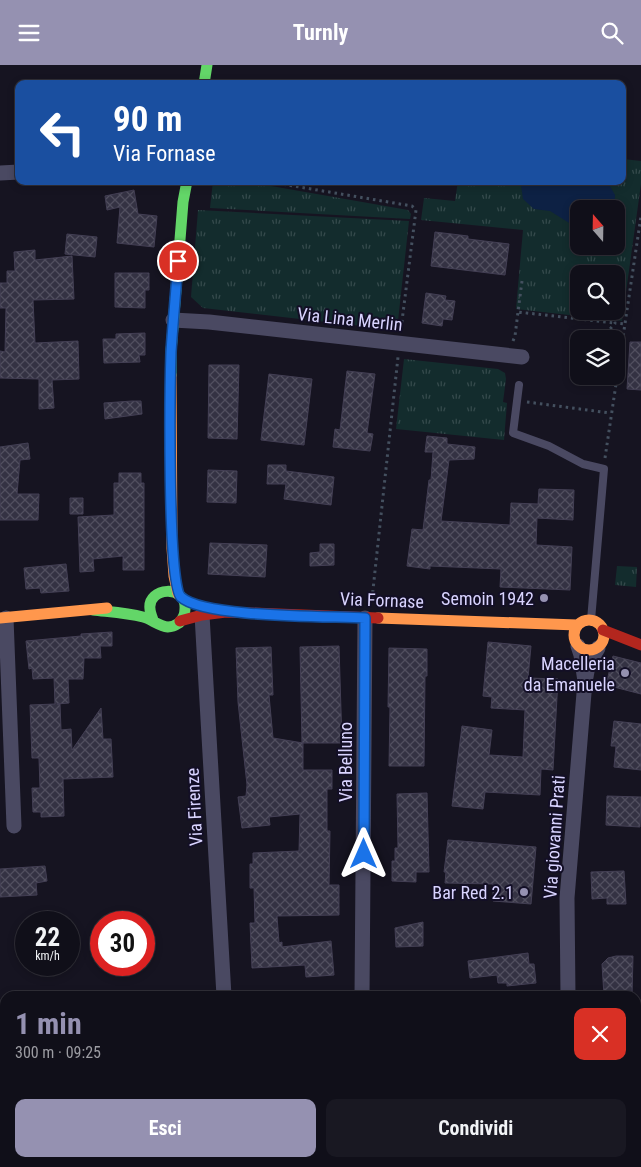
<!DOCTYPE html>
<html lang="it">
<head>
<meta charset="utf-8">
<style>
	:root { --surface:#100f19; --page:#191822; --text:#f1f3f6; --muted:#9c9ca2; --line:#302f38; --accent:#9591b1 }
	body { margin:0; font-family:"Roboto Condensed",sans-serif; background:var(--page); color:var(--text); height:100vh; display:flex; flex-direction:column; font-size:19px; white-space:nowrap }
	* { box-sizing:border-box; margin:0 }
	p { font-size:16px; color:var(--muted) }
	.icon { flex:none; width:28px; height:28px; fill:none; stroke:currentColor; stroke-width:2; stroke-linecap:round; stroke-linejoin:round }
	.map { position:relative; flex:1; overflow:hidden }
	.panel { position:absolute; left:0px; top:926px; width:641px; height:176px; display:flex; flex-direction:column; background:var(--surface); border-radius:15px 15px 0 0; box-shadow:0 2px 8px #0003,0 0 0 1px var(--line) }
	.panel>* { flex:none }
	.hud { position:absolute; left:15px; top:15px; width:611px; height:105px; border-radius:10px; box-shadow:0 2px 8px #0003,0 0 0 1px var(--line); background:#1a4fa0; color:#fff; overflow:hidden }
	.needle { width:32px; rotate:340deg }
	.controls { position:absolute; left:570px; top:135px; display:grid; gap:10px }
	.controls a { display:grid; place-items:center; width:55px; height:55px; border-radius:10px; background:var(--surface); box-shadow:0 2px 8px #0003,0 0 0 1px var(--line); font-size:25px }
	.speed { position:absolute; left:15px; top:846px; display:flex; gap:10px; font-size:25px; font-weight:700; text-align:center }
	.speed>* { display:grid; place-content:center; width:65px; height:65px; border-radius:50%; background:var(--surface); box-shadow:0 2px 8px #0003,0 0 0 1px var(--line); line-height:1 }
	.speed small { font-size:12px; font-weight:400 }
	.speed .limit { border:8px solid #d22; background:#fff; color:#111 }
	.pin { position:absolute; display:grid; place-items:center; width:42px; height:42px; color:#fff; margin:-21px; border:2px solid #fff; border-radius:50%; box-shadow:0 1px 5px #0007 }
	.me { position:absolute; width:55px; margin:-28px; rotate:0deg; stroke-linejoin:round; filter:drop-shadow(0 0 4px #0008) }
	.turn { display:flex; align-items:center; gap:18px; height:105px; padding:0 15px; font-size:22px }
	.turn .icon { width:65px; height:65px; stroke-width:2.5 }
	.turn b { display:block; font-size:35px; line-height:42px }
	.round { display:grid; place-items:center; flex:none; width:52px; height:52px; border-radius:10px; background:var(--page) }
	.summary { display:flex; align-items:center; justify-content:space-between; height:85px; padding:0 15px }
	h1 { font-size:30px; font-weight:700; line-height:38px; color:var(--accent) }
	.button { display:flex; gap:10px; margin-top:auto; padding:10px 15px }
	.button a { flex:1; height:58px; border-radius:10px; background:var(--accent); color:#fff; font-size:20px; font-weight:700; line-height:58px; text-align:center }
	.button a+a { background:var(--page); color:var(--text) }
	header { display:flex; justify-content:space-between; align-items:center; height:65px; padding:0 15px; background:var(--accent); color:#fff; font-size:22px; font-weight:700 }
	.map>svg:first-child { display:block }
	.grass { fill:url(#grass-tufts); fill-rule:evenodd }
	.water { fill:#0d2144 }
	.building { fill:url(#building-cross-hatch); stroke:#433f54 }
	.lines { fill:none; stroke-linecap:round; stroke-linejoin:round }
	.path { stroke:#44505f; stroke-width:3; stroke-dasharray:2.5 4; stroke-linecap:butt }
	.lane { stroke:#4a4962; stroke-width:8 }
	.street { stroke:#4a4962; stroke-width:15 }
	.fast { stroke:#63d668; stroke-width:11 }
	.slow { stroke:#ff974d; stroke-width:11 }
	.jam { stroke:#b3261e; stroke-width:11 }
	.route-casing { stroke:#114b97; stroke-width:12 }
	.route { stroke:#1a73e8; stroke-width:9 }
	.poi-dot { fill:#9591b1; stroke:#130f26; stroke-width:2 }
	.labels { text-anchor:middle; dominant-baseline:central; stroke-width:4; stroke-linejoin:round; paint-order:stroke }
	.street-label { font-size:18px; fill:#d9d4ff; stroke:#130f26 }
	.poi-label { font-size:18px; fill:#d9d4ff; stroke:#130f26; text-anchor:end }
</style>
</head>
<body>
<header><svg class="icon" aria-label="menu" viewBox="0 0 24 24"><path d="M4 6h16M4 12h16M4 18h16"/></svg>Turnly<svg class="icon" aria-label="search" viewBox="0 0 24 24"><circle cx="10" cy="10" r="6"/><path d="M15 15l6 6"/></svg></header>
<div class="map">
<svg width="641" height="1102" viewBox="0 0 641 1102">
	<defs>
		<pattern id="grass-tufts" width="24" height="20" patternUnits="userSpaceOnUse" patternTransform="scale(1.25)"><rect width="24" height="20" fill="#132c2d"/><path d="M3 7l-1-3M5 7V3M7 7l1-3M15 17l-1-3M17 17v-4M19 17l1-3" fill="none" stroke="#354a4c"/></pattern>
		<pattern id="building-cross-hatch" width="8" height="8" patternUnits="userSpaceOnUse" patternTransform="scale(1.25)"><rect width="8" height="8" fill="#343243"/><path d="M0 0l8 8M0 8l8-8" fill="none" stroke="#514f5f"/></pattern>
	</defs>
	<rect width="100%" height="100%" fill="#161421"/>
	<path class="grass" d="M623,94L641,96V119L622,256L516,244L523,165L421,155L424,133L455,136L458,116H622ZM579,144H616V181H579ZM579,209H616V246H579Z
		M213,116H242L408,145L411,149L410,154L210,143Z
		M198,145L409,156L397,265L203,243L191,232Z
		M404,294L498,304L505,308L506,314L503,337L507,338L504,375L396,364Z
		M617,501L637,502L636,522L615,520Z"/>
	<path class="water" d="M525,116H607L615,130L614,144H579V164L550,146L534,144L523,134L521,120Z"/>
	<path class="building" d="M134,125L138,149L157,151L154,182L117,178L120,142L107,145L105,131Z
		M435,167L468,171V174L509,179L505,210L431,201Z
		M67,169L97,172L95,192L65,189Z
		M35,185V195L72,191L74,234L33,235L35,278L78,276L79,314L52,315L54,343L39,344V314L0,313V286L5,287L6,243H0V218H7V206H15L14,187Z
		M115,208H149V225H145V243L115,242Z
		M426,228L446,231L445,235L455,236L452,255L443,254L442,261L422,258Z
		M145,268V290H139L140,297L104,298L103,274H116V269Z
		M630,277H641V325L627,324Z
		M209,300H239L237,374L208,373Z
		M347,306L375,309L367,368L373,369L370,386L333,382L335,364L340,365Z
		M269,309L312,314L304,380L261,375Z
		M132,336H141L142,349L105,354L104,338Z
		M427,371L447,373V379L475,382L474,394L449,395L441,456L510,460L511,438L538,439L539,424L574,425L573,455L537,453L536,480L572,482L570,525L500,522L501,504L430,501V504L407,501L412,464L423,465L429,415H431L433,387H425Z
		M28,378L30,394L20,395L17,429H39L38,455H0V382Z
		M268,400H286V406L334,412L331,440L284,434L286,419H267Z
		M208,405L237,406L236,438L207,437Z
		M119,408H141V418H144V505H123V491L93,494L94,506L80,507L78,452L114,450V418H119Z
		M70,433H83V449H70Z
		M210,478L267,480L265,512L208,509Z
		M320,479H334V500L310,501V488L320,487Z
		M66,499L69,526L41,528L40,523L26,524L24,503Z
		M112,567V581H100L101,593H84L83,614H68L69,638L57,639H60L61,665L71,664L72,685L101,643L103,674H111L113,712L63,714L64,751L41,752V747H33L32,723H40L39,693H32L30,640L55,639L54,613L33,614L32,603L29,604L26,576L81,571V569Z
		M488,577L531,581L528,613L558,614L553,705L541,704L540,730L485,727L483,744L452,741L462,661L492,665L489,690L523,692L525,645L491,643L492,632L483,631Z
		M339,581L342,678H302L300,582Z
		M271,582L273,630H269L273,673L303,678V705H332V724H327V766H330L329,820H339V850L277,851L279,878L282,877V882L331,876L334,910L306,912L305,900L252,903L250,858H255L254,823H250V799H253V788L299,786L300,749L269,752L270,760L242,763L238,732L246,731L247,720L238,637L236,583Z
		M389,583L427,584V611H425L424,701H389L390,642H388Z
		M613,591L641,598V629L606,620Z
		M614,656L641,659V705L614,702L616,681H611Z
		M427,728L429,807H416V817L392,816V796H395V783H398L397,729Z
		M607,731L641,732L640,762L606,760Z
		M448,775L536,782L531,839L493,836V819L445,818L446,807H444Z
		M45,801L47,816L36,818L37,830L0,832V804Z
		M624,806L626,839H607V833L592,834L591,807Z
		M423,857V881L396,882L395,863Z
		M528,888L529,899H534L536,918L507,921V918H498L497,910L470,913L468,896Z
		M616,891H633L632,931H604L602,899L608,893Z"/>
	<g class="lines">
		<path class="path" d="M264,116L412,141L416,145L401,264
			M522,216L518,247L615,258
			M602,274L615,258L625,259
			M513,276L515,271L518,247
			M527,337L610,348
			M605,393L641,151
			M372,534L398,292"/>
		<path class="lane" d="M519,320L513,368L549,381L583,399L604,404L591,555"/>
		<path class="street" d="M0,108L19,107
			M173,255L209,257L522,292
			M202,550L224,931
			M6,553L14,761
			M586,612L588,601L598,583
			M362,931L365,553
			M568,931L567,833L585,616L581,590L578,581
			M636,1077H641
			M258,1098V1102
			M589,1098V1102"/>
		<path class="fast" d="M204,19L207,0
			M171,310V287L183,137L187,116
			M93,545C110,547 127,548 143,552C151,554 159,561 168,562C171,562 176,560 179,558C183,554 185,550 185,544C187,519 147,522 150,544C150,547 152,552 153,555"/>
		<path class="slow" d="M171,310L172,483L174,511L178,529
			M0,553L107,543
			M378,553L577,560
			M574 570a15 15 0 1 1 30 0a15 15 0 1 1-30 0Z"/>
		<path class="jam" d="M180,556L202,550L226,547L378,553
			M603,565L641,580"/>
	</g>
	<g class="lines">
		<defs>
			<path id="route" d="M178,196C176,226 173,256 171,287C170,317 167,520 181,532C204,553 329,551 365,553L364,789"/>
		</defs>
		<use href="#route" class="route-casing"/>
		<use href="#route" class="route"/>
	</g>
	<g class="poi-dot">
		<circle cx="544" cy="533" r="5"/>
		<circle cx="625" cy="608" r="5"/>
		<circle cx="524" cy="827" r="5"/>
	</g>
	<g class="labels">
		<g class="street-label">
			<text transform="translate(350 254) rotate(6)">Via Lina Merlin</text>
			<text transform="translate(382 535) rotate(2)">Via Fornase</text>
			<text transform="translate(345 697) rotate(-90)">Via Belluno</text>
			<text transform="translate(194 742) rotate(-93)">Via Firenze</text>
			<text transform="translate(554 772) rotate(-86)">Via giovanni Prati</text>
		</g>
		<g class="poi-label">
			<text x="534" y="533">Semoin 1942</text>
			<text x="615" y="598">Macelleria<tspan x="615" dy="21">da Emanuele</tspan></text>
			<text x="514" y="827">Bar Red 2.1</text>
		</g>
	</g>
</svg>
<div class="controls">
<a><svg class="needle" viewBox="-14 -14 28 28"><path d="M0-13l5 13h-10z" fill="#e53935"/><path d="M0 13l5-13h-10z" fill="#9c9ca2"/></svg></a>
<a><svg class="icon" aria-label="search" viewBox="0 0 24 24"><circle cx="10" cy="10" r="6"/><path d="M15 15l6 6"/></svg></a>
<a><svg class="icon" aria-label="layers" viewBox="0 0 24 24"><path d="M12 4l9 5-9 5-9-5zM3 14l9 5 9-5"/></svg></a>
</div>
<div class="speed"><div>22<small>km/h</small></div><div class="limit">30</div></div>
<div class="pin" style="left:178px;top:196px;background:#d93025"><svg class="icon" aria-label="arrive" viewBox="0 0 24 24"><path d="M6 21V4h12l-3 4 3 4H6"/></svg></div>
<svg class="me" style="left:364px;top:789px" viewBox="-20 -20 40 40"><path d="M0-17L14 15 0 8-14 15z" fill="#1a73e8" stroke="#fff" stroke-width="4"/></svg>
<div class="hud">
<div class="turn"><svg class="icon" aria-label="left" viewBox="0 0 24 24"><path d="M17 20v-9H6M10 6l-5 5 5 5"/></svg><div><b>90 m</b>Via Fornase</div></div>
</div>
<section class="panel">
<div class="summary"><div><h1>1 min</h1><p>300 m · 09:25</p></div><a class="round" style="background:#d93025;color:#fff"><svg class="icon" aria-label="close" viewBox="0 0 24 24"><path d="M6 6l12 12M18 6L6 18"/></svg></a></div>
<div class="button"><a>Esci</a><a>Condividi</a></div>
</section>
</div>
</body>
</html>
